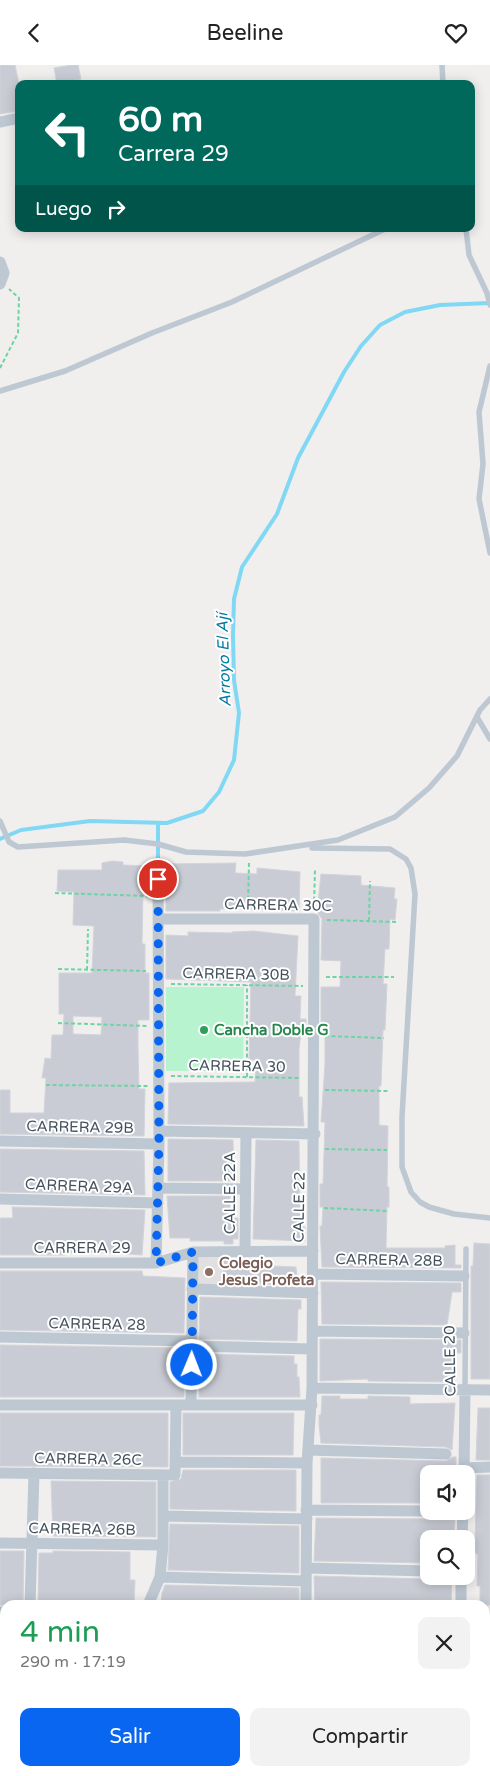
<!DOCTYPE html>
<html lang="es">
<head>
<meta charset="utf-8">
<style>
	:root { --surface:#fff; --page:#f2f2f2; --text:#222; --muted:#767676; --accent:#0866f0 }
	body { margin:0; font-family:"Varela Round",sans-serif; background:var(--page); color:var(--text); height:100vh; display:flex; flex-direction:column; font-size:19px; white-space:nowrap }
	* { box-sizing:border-box; margin:0 }
	p { font-size:16px; color:var(--muted) }
	.icon { flex:none; width:28px; height:28px; fill:none; stroke:currentColor; stroke-width:2; stroke-linecap:round; stroke-linejoin:round }
	.map { position:relative; flex:1; overflow:hidden }
	.details { position:absolute; left:0px; top:1535px; width:490px; height:176px; display:flex; flex-direction:column; background:var(--surface); border-radius:15px 15px 0 0; box-shadow:0 2px 12px #0003 }
	.details>* { flex:none }
	.top-card { position:absolute; left:15px; top:15px; width:460px; height:152px; border-radius:10px; box-shadow:0 2px 12px #0003; background:#00695c; color:#fff; overflow:hidden }
	.fabs { position:absolute; left:420px; top:1400px; display:grid; gap:10px }
	.fabs a { display:grid; place-items:center; width:55px; height:55px; border-radius:10px; background:var(--surface); box-shadow:0 2px 12px #0003; font-size:25px }
	.pin { position:absolute; display:grid; place-items:center; width:42px; height:42px; color:#fff; margin:-21px; border:2px solid #fff; border-radius:50%; box-shadow:0 1px 5px #0007 }
	.me { position:absolute; width:55px; margin:-28px; rotate:1deg; stroke-linejoin:round; filter:drop-shadow(0 0 4px #0008) }
	.turn { display:flex; align-items:center; gap:18px; height:105px; padding:0 20px; font-size:22px }
	.turn .icon { width:65px; height:65px; stroke-width:2.5 }
	.turn b { display:block; font-size:35px; line-height:42px }
	.then { display:flex; align-items:center; height:48px; padding:0 20px; background:#0003; gap:10px; font-size:19px }
	.round { display:grid; place-items:center; flex:none; width:52px; height:52px; border-radius:10px; background:var(--page) }
	.summary { display:flex; align-items:center; justify-content:space-between; height:85px; padding:0 20px }
	h1 { font-size:30px; font-weight:600; line-height:38px; color:#1e9e55 }
	.cta { display:flex; gap:10px; margin-top:auto; padding:10px 20px }
	.cta a { flex:1; height:58px; border-radius:10px; background:var(--accent); color:#fff; font-size:20px; font-weight:600; line-height:58px; text-align:center }
	.cta a+a { background:var(--page); color:var(--text) }
	header { display:flex; justify-content:space-between; align-items:center; height:65px; padding:0 20px; background:var(--surface); font-size:22px; font-weight:600 }
	.map>svg:first-child { display:block }
	.education { fill:#e2dfe0 }
	.green { fill:#b8f3d0 }
	.lines { fill:none; stroke-linecap:round; stroke-linejoin:round }
	.stream { stroke:#81d8f4; stroke-width:4 }
	.building { fill:#c9ccd4; stroke:#d1d4da; fill-rule:evenodd }
	.path { stroke:#6dd4a4; stroke-width:2; stroke-dasharray:4 2.5; stroke-linecap:butt }
	.lane { stroke:#bdc8d2; stroke-width:5.5 }
	.street { stroke:#bdc8d2; stroke-width:11 }
	.route { stroke:#0866f0; stroke-width:9; stroke-dasharray:0 16.2 }
	.leisure-dot { fill:#2e9e5b; stroke:#fff; stroke-width:2 }
	.education-dot { fill:#8d6e63; stroke:#fff; stroke-width:2 }
	.labels { text-anchor:middle; dominant-baseline:central; stroke-width:4; stroke-linejoin:round; paint-order:stroke }
	.street-label { font-size:15px; fill:#44515d; stroke:#fff }
	.leisure-label { font-size:15px; font-weight:bold; fill:#27864d; stroke:#fff; text-anchor:start }
	.education-label { font-size:15px; font-weight:bold; fill:#785e54; stroke:#fff; text-anchor:start }
	.water-label { font-size:16px; font-style:italic; fill:#027da5; stroke:#fff }
</style>
</head>
<body>
<header><svg class="icon" aria-label="back" viewBox="0 0 24 24"><path d="M15 5l-7 7 7 7"/></svg>Beeline<svg class="icon" aria-label="heart" viewBox="0 0 24 24"><path d="M12 20l-8-8c-3-5 5-10 8-4 3-6 11-1 8 4z"/></svg></header>
<div class="map">
<svg width="490" height="1711" viewBox="0 0 490 1711">
	<rect width="100%" height="100%" fill="#f1eeee"/>
	<path class="education" d="M197,1193H222V1222H197Z"/>
	<path class="green" d="M166,922H244L243,1006H166Z
		M485,1560H490V1677H485Z"/>
	<g class="lines">
		<path class="stream" d="M158,758V796
			M0,774L21,765L90,756L167,758L203,746L219,727L234,695L239,648L234,615L233,571L234,534L242,502L277,449L298,393L344,307L361,281L380,260L405,247L440,240L490,238"/>
	</g>
	<path class="building" d="M0,0H15L19,19V46L0,49Z
		M71,0H78L81,14L57,19L54,3Z
		M112,796L123,797V800L147,801V827H143L142,879H145V908H149V955H138V983L139,1024H145L144,1071L0,1069V1025H10V1048H44L46,1013H42L45,993L51,994L52,970H63L64,949H59V908H92L94,861L73,860L74,827L57,826L58,805H102V798ZM73,951L102,952L101,970L73,969Z
		M236,798L235,808L257,809V803L300,807L299,846L242,843L220,844V846H166V799Z
		M321,809L361,811V820L395,823L394,834H397L395,855L390,854L389,884H385L383,919H387L385,965H383L381,1021H379V1060L388,1061L387,1122H389V1142H387L386,1183H445V1181L455,1180V1200H461V1203L322,1202L320,1161H322L323,1142H320V1119H323L325,1057H321L325,999V966H321V922H340L341,896L321,895L322,854L317,847Z
		M254,866L298,871L295,931H301L300,954H306V966H301L299,985V1032H302L304,1061L168,1059L169,1018L255,1017L256,995H249L251,917L166,914V870L188,871V867L232,868V867Z
		M168,1074L233,1075L234,1116H168Z
		M256,1075L299,1076L300,1154H303V1162H305V1176L253,1174Z
		M0,1084L144,1086L145,1130L0,1127Z
		M167,1131H230V1153H238V1174H233V1179H224V1176H190V1173H170Z
		M12,1142L145,1145L142,1190L99,1187L65,1188V1190H0V1153H13Z
		M474,1178L490,1179V1314H471V1201H473Z
		M223,1194H251L250,1200L296,1202L298,1220L223,1218Z
		M0,1206H142L143,1211L185,1213L184,1268L0,1265Z
		M321,1217L461,1218V1227H452L447,1260L322,1259Z
		M200,1232L301,1235V1244H298L297,1276L199,1274Z
		M320,1274L461,1275V1288H453L451,1317L368,1316V1314L320,1316Z
		M0,1280L184,1283V1332H0Z
		M199,1289L294,1291V1299H297V1312H299L300,1332H199Z
		M322,1331H340V1334H368V1331L410,1332V1339L455,1338L452,1385L446,1382L321,1378L319,1360V1350H321Z
		M478,1343H490V1395H476Z
		M0,1348H168V1402L0,1401Z
		M183,1348H294L293,1390H183Z
		M453,1392H456V1408L429,1409V1438H321V1393L446,1396Z
		M183,1405H296V1446L170,1444V1417L181,1414Z
		M477,1410H490V1540H480V1521H477L478,1489H476L475,1477Z
		M51,1416L156,1417V1472L53,1471Z
		M435,1450L455,1451L454,1474H428V1498L314,1496L316,1453L429,1454Z
		M170,1459L299,1461V1508L168,1505Z
		M0,1486H24L23,1540H0Z
		M53,1486L130,1487V1515H135L134,1540H38L39,1488H53Z
		M314,1511L429,1514L452,1511L451,1540H315Z
		M165,1520L299,1523V1538L161,1540L162,1528Z"/>
	<g class="lines">
		<path class="path" d="M0,303L18,268L19,233L9,224
			M55,828L147,831
			M248,841L249,798
			M314,842L315,804
			M327,855L397,857
			M369,856L370,816
			M58,904L146,906
			M87,905L88,864
			M326,912H394
			M171,919L303,921
			M58,958L148,961
			M325,971L384,973
			M171,1011L301,1013
			M247,1012V920
			M46,1020L148,1021
			M325,1025L388,1026
			M325,1084L387,1085
			M324,1143L389,1146"/>
		<path class="lane" d="M442,0L443,19
			M466,164L469,190L487,228L490,240
			M490,301L479,347L483,399L479,434L490,488
			M0,326L65,306L152,268L232,237L385,164
			M477,652L490,674
			M0,756L9,777L18,782L124,775L158,779L186,787L245,789L338,775L395,752L429,723L457,691L480,645L490,634
			M312,783L390,784L406,794L411,803L415,829L402,1052V1102L411,1127L420,1137L429,1142L454,1149L490,1153
			M465,1324L466,1184"/>
		<path class="street" d="M0,57L19,53
			M0,197L4,208L0,219
			M158,854H314L312,1323L307,1398L306,1540
			M159,1066L315,1069
			M0,1076L159,1079
			M158,1123L245,1124
			M0,1134L158,1138
			M245,1187L246,1068
			M0,1198H156L193,1187L313,1186
			M156,1198L159,1079L158,798
			M313,1209L464,1211
			M192,1224L313,1228
			M312,1266L464,1268
			M0,1272L192,1276
			M192,1281L312,1284
			M312,1323L490,1325
			M191,1339L193,1187
			M0,1340H312
			M308,1385L446,1389
			M176,1397L307,1398
			M464,1403L490,1402
			M0,1408L175,1410L176,1341
			M464,1409L465,1324
			M306,1445L429,1446
			M164,1451L307,1454
			M462,1474L463,1446
			M0,1478L163,1480
			M306,1503L429,1506
			M461,1511V1540
			M160,1512L306,1516
			M30,1540L34,1408
			M148,1540L160,1512L163,1480V1410
			M0,1547H5
			M485,1552H490
			M0,1621H5
			M485,1681H490
			M0,1690H5
			M28,1711V1706
			M104,1711V1706
			M305,1711V1706
			M458,1711V1706"/>
	</g>
	<g class="lines">
		<path class="route" d="M158,814L159,1079L156,1198L193,1187L192,1300"/>
	</g>
	<circle class="leisure-dot" cx="204" cy="965" r="5"/>
	<circle class="education-dot" cx="209" cy="1207" r="5"/>
	<g class="labels">
		<g class="street-label">
			<text transform="translate(278 840) rotate(1)">CARRERA 30C</text>
			<text transform="translate(236 909) rotate(1)">CARRERA 30B</text>
			<text transform="translate(237 1001) rotate(1)">CARRERA 30</text>
			<text transform="translate(80 1062) rotate(1)">CARRERA 29B</text>
			<text transform="translate(79 1121) rotate(2)">CARRERA 29A</text>
			<text transform="translate(230 1128) rotate(-90)">CALLE 22A</text>
			<text transform="translate(299 1142) rotate(-89)">CALLE 22</text>
			<text x="82" y="1183">CARRERA 29</text>
			<text transform="translate(389 1195) rotate(1)">CARRERA 28B</text>
			<text transform="translate(97 1259) rotate(1)">CARRERA 28</text>
			<text transform="translate(450 1296) rotate(-91)">CALLE 20</text>
			<text transform="translate(88 1394) rotate(1)">CARRERA 26C</text>
			<text transform="translate(82 1464) rotate(1)">CARRERA 26B</text>
		</g>
		<g class="leisure-label">
			<text x="214" y="965">Cancha Doble G</text>
		</g>
		<g class="education-label">
			<text x="219" y="1198">Colegio<tspan x="219" dy="17">Jesus Profeta</tspan></text>
		</g>
		<g class="water-label">
			<text transform="translate(224 595) rotate(-92)">Arroyo El Ají</text>
		</g>
	</g>
</svg>
<div class="fabs">
<a><svg class="icon" aria-label="sound" viewBox="0 0 24 24"><path d="M4 9h4l5-4v14l-5-4H4zM17 9q2 3 0 6"/></svg></a>
<a><svg class="icon" aria-label="search" viewBox="0 0 24 24"><circle cx="10" cy="10" r="6"/><path d="M15 15l6 6"/></svg></a>
</div>
<div class="pin" style="left:158px;top:814px;background:#d93025"><svg class="icon" aria-label="arrive" viewBox="0 0 24 24"><path d="M6 21V4h12l-3 4 3 4H6"/></svg></div>
<svg class="me" style="left:192px;top:1300px" viewBox="-20 -20 40 40"><circle r="17" fill="#0866f0" stroke="#fff" stroke-width="3"/><path d="M0-11L8 9 0 5-8 9z" fill="#fff"/></svg>
<div class="top-card">
<div class="turn"><svg class="icon" aria-label="left" viewBox="0 0 24 24"><path d="M17 20v-9H6M10 6l-5 5 5 5"/></svg><div><b>60 m</b>Carrera 29</div></div>
<div class="then">Luego<svg class="icon" aria-label="right" viewBox="0 0 24 24"><path d="M7 20v-9h11M14 6l5 5-5 5"/></svg></div>
</div>
<section class="details">
<div class="summary"><div><h1>4 min</h1><p>290 m · 17:19</p></div><a class="round"><svg class="icon" aria-label="close" viewBox="0 0 24 24"><path d="M6 6l12 12M18 6L6 18"/></svg></a></div>
<div class="cta"><a>Salir</a><a>Compartir</a></div>
</section>
</div>
</body>
</html>
